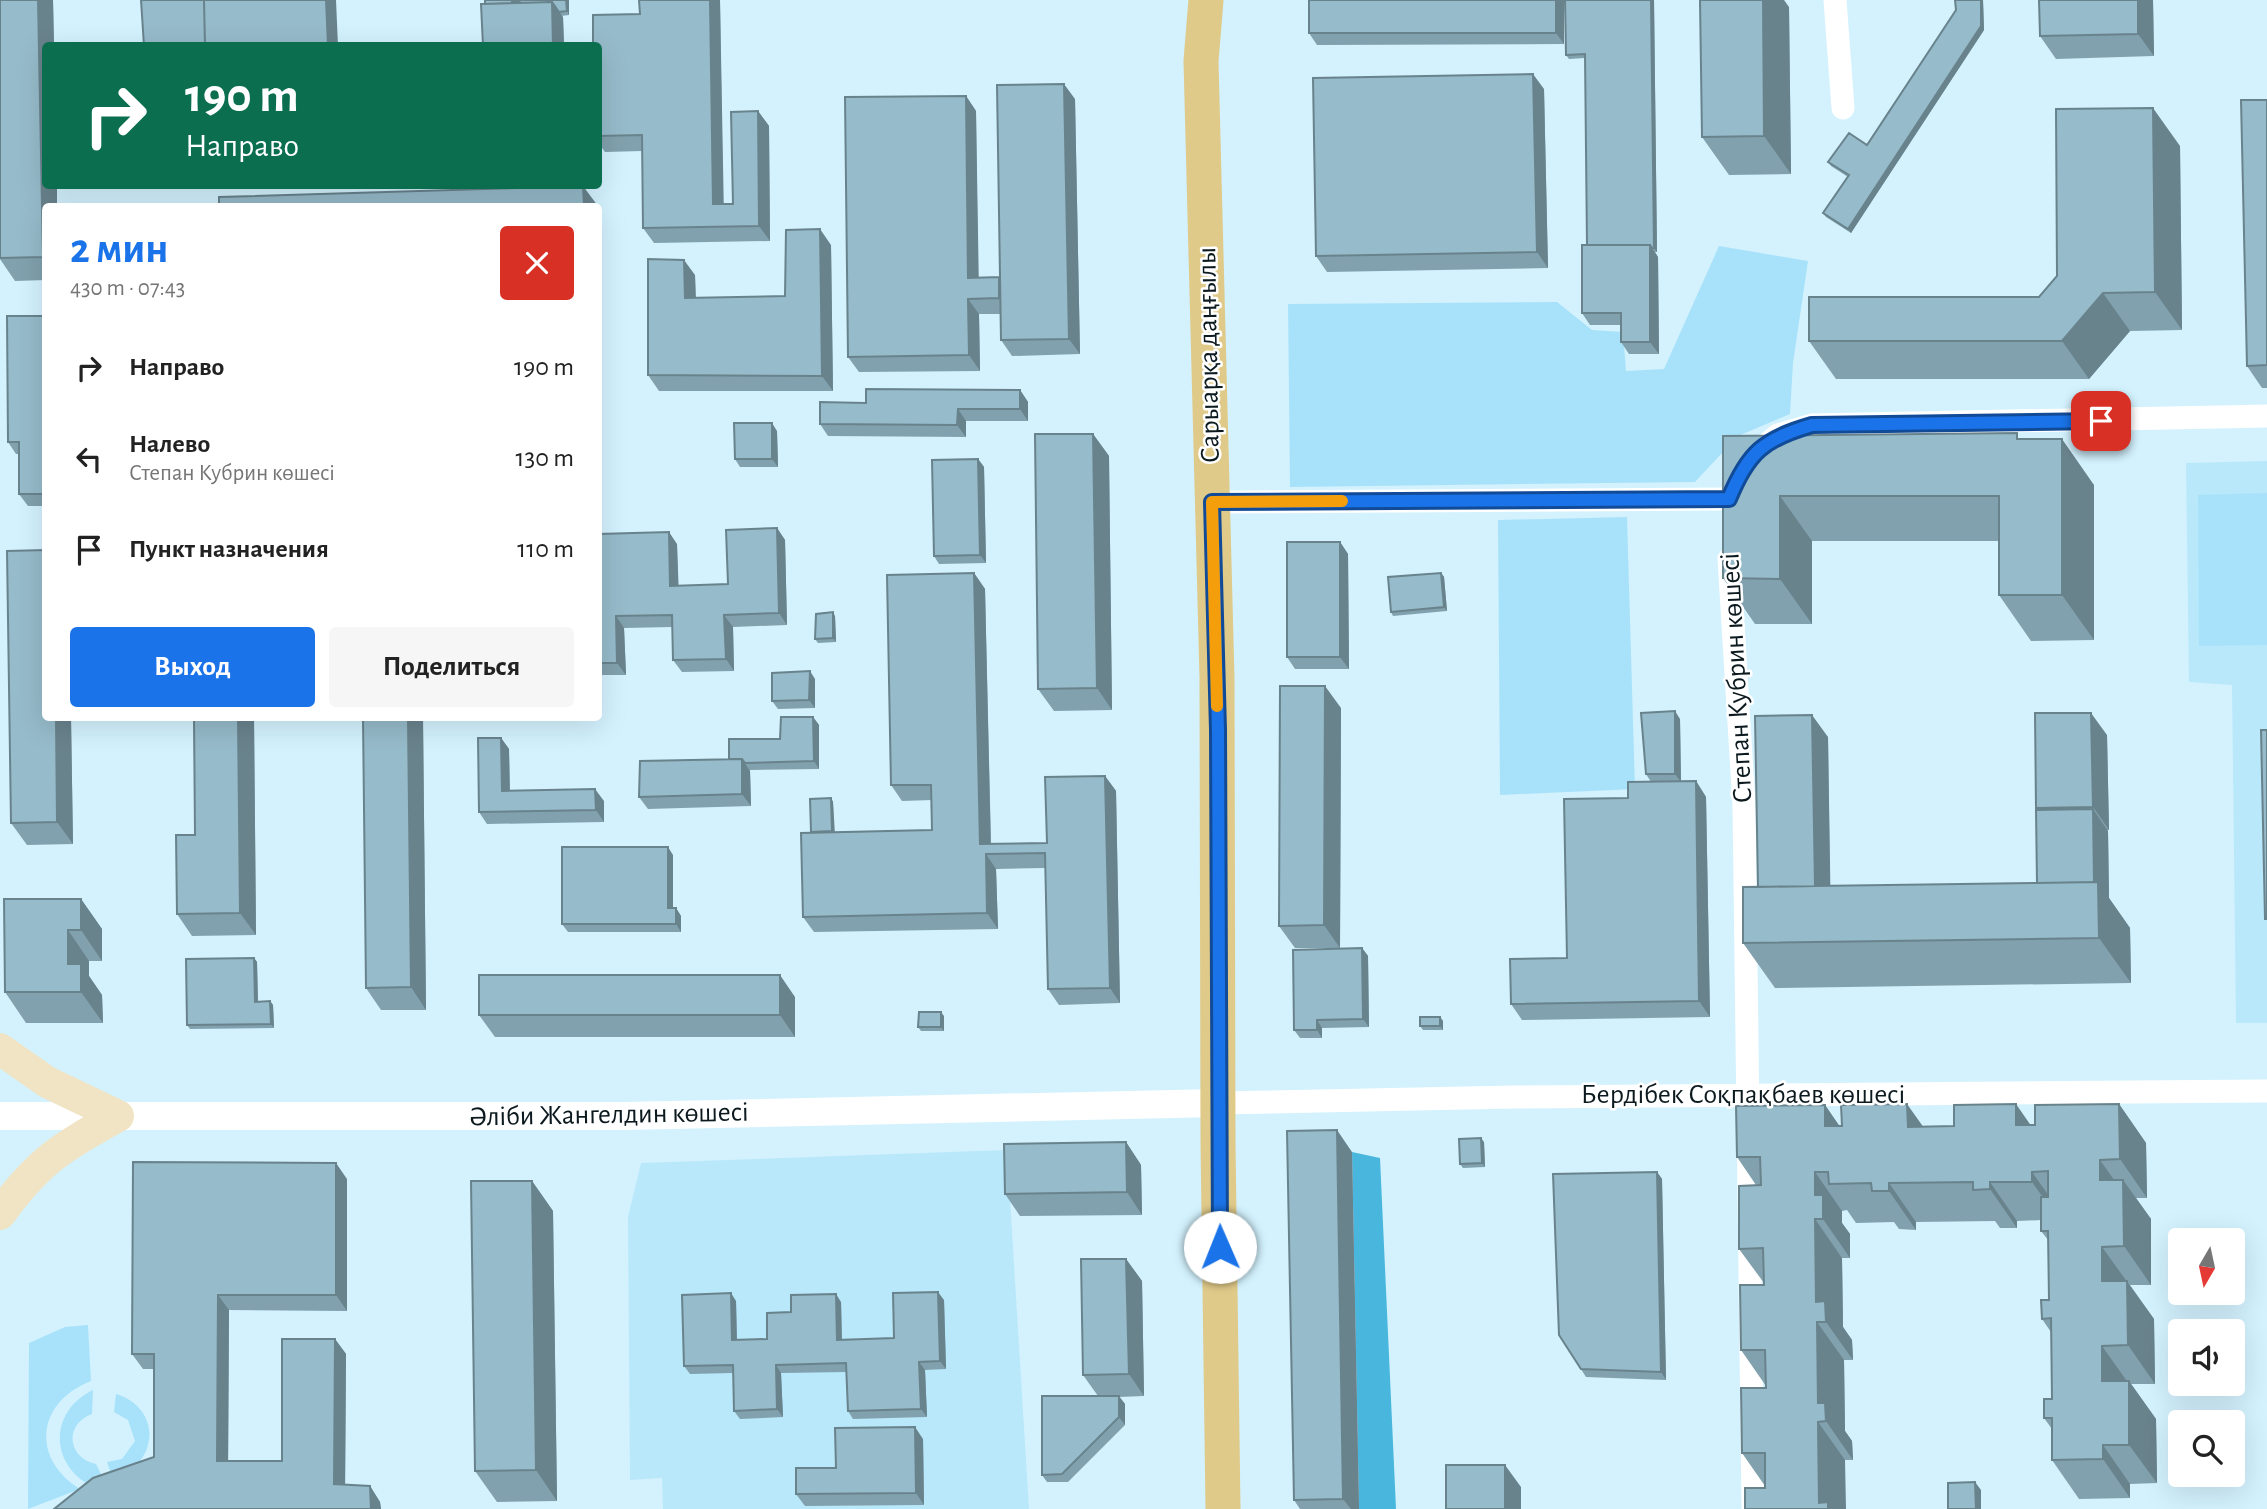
<!DOCTYPE html>
<html lang="ru">
<head>
<meta charset="utf-8">
<style>
	:root { --surface:#fff; --page:#f6f6f6; --text:#222; --muted:#767676; --accent:#1a73e8 }
	body { margin:0; font-family:"Alegreya Sans",sans-serif; background:var(--page); color:var(--text); height:100vh; display:flex; flex-direction:column; font-size:26px; white-space:nowrap }
	* { box-sizing:border-box; margin:0 }
	p { font-size:23px; color:var(--muted) }
	.icon { flex:none; width:38px; height:38px; fill:none; stroke:currentColor; stroke-width:2; stroke-linecap:round; stroke-linejoin:round }
	.map { position:relative; flex:1; overflow:hidden }
	.side { position:absolute; left:42px; top:203px; width:560px; height:518px; display:flex; flex-direction:column; background:var(--surface); border-radius:7px; box-shadow:0 7px 28px #0002 }
	.side>* { flex:none }
	.guide { position:absolute; left:42px; top:42px; width:560px; height:147px; border-radius:7px; box-shadow:0 7px 28px #0002; background:#0b6e4f; color:#fff; overflow:hidden }
	.needle { width:46px; rotate:189deg }
	.tools { position:absolute; left:2168px; top:1228px; display:grid; gap:14px }
	.tools a { display:grid; place-items:center; width:77px; height:77px; border-radius:7px; background:var(--surface); box-shadow:0 7px 28px #0002; font-size:35px }
	.pin { position:absolute; display:grid; place-items:center; width:60px; height:60px; color:#fff; margin:-30px; border-radius:14px; box-shadow:0 4px 10px #0006 }
	.me { position:absolute; width:77px; margin:-38px; rotate:359deg; stroke-linejoin:round; filter:drop-shadow(0 0 5px #0008) }
	.turn { display:flex; align-items:center; gap:24px; height:147px; padding:0 28px; font-size:32px }
	.turn .icon { width:91px; height:91px; stroke-width:2.5 }
	.turn b { display:block; font-size:49px; line-height:60px }
	.round { display:grid; place-items:center; flex:none; width:74px; height:74px; border-radius:7px; background:var(--page) }
	.head { display:flex; align-items:center; justify-content:space-between; height:119px; padding:0 28px }
	h1 { font-size:42px; font-weight:600; line-height:52px; color:var(--accent) }
	.action { display:flex; gap:14px; margin-top:auto; padding:14px 28px }
	.action a { flex:1; height:80px; border-radius:7px; background:var(--accent); color:#fff; font-size:28px; font-weight:600; line-height:80px; text-align:center }
	.action a+a { background:var(--page); color:var(--text) }
	ul { padding:0; list-style:none }
	li { display:flex; align-items:center; gap:21px; height:91px; padding:0 28px }
	li div { flex:1 }
	li b { display:block; font-size:26px }
	li em { font-style:normal }
	.map>svg:first-child { display:block }
	.built { fill:#b9e8fb }
	.green { fill:#a8e2fa }
	.forest { fill:#49b7dd }
	.lines { fill:none; stroke-linecap:round; stroke-linejoin:round }
	.minor { stroke:#fff; stroke-width:23 }
	.tertiary { stroke:#fff; stroke-width:28 }
	.secondary { stroke:#f0e4c4; stroke-width:32 }
	.primary { stroke:#e0ca89; stroke-width:35 }
	.wall { fill:#81a1ae }
	.shaded-wall { fill:#69838d }
	.building { fill:#96bbca; stroke:#69838d; stroke-width:2 }
	.route-casing { stroke:#114b97; stroke-width:18 }
	.route { stroke:#1a73e8; stroke-width:12 }
	.slow { stroke:#f59e0b; stroke-width:12 }
	.labels { text-anchor:middle; dominant-baseline:central; stroke-width:5; stroke-linejoin:round; paint-order:stroke }
	.street-label { font-size:28px; fill:#0c1a1f; stroke:#fff }
</style>
</head>
<body>
<div class="map">
<svg width="2267" height="1509" viewBox="0 0 2267 1509">
	<rect width="100%" height="100%" fill="#d3f2fe"/>
	<path class="built" d="M2267,461V1023H2236L2232,685L2189,682L2186,463Z
		M1007,1150L1029,1509H663L662,1478L630,1480L628,1217L641,1163Z"/>
	<path class="green" d="M1719,246L1808,261L1793,363L1790,414L1738,436L1695,482L1290,487L1288,304L1557,302L1592,330L1623,332L1626,371L1664,369Z
		M2267,493V645L2199,646L2198,495Z
		M1627,517L1635,789L1500,795L1498,520Z
		M88,1325L91,1381C37,1402 30,1458 80,1489L28,1509L29,1343L65,1327Z
		M93,1390L92,1414C64,1424 67,1458 96,1464L104,1480L89,1485C48,1461 51,1410 93,1390Z
		M116,1394C149,1404 160,1437 138,1464L112,1476L107,1462L122,1459L135,1441L128,1420L114,1412Z"/>
	<path class="forest" d="M1352,1152L1380,1158L1396,1509H1359Z"/>
	<g class="lines">
		<path class="minor" d="M1835,0L1843,108
			M1753,455L1778,435L1812,425L2267,416
			M1212,502L1729,499
			M1729,559L1744,805L1753,1509
			M1218,1103L1514,1097L2267,1091"/>
		<path class="tertiary" d="M0,1116H624L1218,1103"/>
		<path class="secondary" d="M0,1049L47,1082L118,1116
			M0,1214C39,1160 61,1148 118,1116"/>
		<path class="primary" d="M1206,0L1201,61L1217,678L1218,1142L1223,1509"/>
	</g>
	<path class="wall" d="M0,0H53L54,46H46L57,186V206H46V280L15,281L0,259Z
		M485,0H569V15L561,16L563,17L564,46H483Z
		M639,0H720L723,204H733L758,111L769,126L770,241L654,243L643,228L642,151L605,152L598,142V46L640,14Z
		M1309,0H1564V44L1317,45L1309,33Z
		M1565,0H1654L1657,252H1655L1658,257L1659,354H1629L1621,342V325H1590L1582,313L1587,245L1585,58L1569,59L1566,55Z
		M1955,0H1983L1984,30L1851,233L1826,217L1823,213L1848,177L1831,166L1828,162L1867,145L1956,10Z
		M2153,0L2154,56L2056,59L2040,36Z
		M1789,7L1791,174L1729,175L1702,137Z
		M1544,89L1548,268L1327,272L1316,256Z
		M966,96L976,111L978,278L999,277L1000,279L1075,99L1080,354L1012,356L1001,340V314H979L980,371L859,372L848,357Z
		M2267,100V388H2262L2247,366Z
		M2180,146L2182,330L2130,331L2089,379H1836L1809,341L2039,297Z
		M831,245L833,391H659L648,375L695,275L696,298L785,296Z
		M46,316V506H28L19,494V454H16L8,442Z
		M1020,390L1028,402V421H966V437L828,436L820,424L866,403Z
		M777,431L778,467H740L735,459Z
		M1093,434L1109,456L1112,710L1054,711L1038,689Z
		M1723,436L2021,439L2094,485V640L2031,641L1999,595V541H1812V624H1755L1723,578Z
		M978,459L984,467L986,563L939,564L934,556Z
		M777,528L785,540L787,625L733,627L734,671L682,672L673,660L672,627L624,628L626,675H598V534L677,544L678,586L728,584Z
		M1340,542L1348,554L1349,669H1295L1287,657Z
		M974,573L985,589L991,844L1047,843L1105,776L1116,791L1120,1003L1059,1005L1048,989L1045,868L996,869L998,929L814,932L803,917L811,832L831,798L833,802L834,832L932,830V800L902,801L891,785Z
		M1441,573L1444,577L1447,611L1393,616L1391,612Z
		M835,616L836,642L818,643L815,639Z
		M815,679V708L778,709L772,701Z
		M1341,708L1340,948H1295L1279,926Z
		M813,717L819,725V769L750,770L751,806L648,809L639,797L729,759L780,739Z
		M46,718H71L73,844L27,845L11,823Z
		M194,718H254L256,935L192,936L177,914L195,835Z
		M363,718H423L426,1010H381L366,988Z
		M1680,719L1681,782L1696,781L1706,797L1710,1017L1522,1020L1511,1004L1567,958L1651,782L1646,774Z
		M2107,735L2109,830H2107L2108,831L2109,898L2130,928L2131,983L1775,988L1743,943L1758,887L1828,737L1830,886L2037,883V810L2036,808Z
		M501,738L509,749L510,791L604,801V822L487,824L479,812Z
		M673,855V908H676L681,916V932H568L562,924Z
		M81,899L102,929V961H89V976L102,995L103,1023H26L5,992Z
		M1362,948L1368,956L1369,1027L1322,1028V1038H1300L1294,1030Z
		M254,958L257,962L258,1002L270,1001L273,1005L274,1028L190,1029L187,1025Z
		M795,997V1037H495L479,1015Z
		M944,1016V1031H921L918,1027Z
		M1440,1017L1443,1021V1030H1423L1420,1026Z
		M2119,1104L2146,1143L2147,1198H2136L2151,1219V1285H2130L2154,1319L2155,1384H2131L2156,1419L2157,1483L2130,1484V1498L2079,1499L2052,1460V1429L2044,1418L2052,1399L2051,1332L2042,1319L2049,1300V1241L2041,1231V1220L2017,1221V1228H2000L1995,1221L1916,1222V1230L1899,1229L1894,1222L1856,1223L1847,1210L1842,1211V1223L1850,1234V1258H1842L1843,1327L1852,1340L1853,1360H1844L1845,1431L1852,1441L1853,1460H1845L1765,1488V1486L1742,1453L1766,1386L1741,1350L1764,1283L1739,1249L1756,1185L1737,1157L1825,1105L1839,1126L1923,1127L2035,1125Z
		M1126,1142L1141,1165L1142,1215L1020,1216L1005,1194Z
		M1484,1142L1485,1167L1463,1168L1460,1164Z
		M1352,1152L1359,1509H1300L1294,1500Z
		M1657,1172L1662,1179L1666,1380L1586,1377L1559,1335Z
		M347,1179V1311L229,1310L228,1461H282L335,1339L346,1354L345,1485L370,1486L380,1502L381,1509H54L154,1457V1369H143L132,1354Z
		M532,1181L553,1211L557,1501L497,1502L475,1471Z
		M1126,1259L1142,1281L1144,1396L1119,1397L1125,1404V1425L1068,1482H1047L1042,1475L1098,1396L1083,1375Z
		M944,1300L946,1369L925,1370L927,1417L853,1419L848,1411L847,1372L781,1373L783,1417L740,1419L734,1411L733,1373L690,1374L684,1366L736,1301L737,1340L767,1339L791,1312L841,1302L842,1340L894,1338Z
		M923,1439L924,1505L805,1506L796,1494L836,1468Z"/>
	<path class="shaded-wall" d="M38,0H53L54,46H46V186H57V206H46V261L43,257Z
		M326,0H336L338,46H328Z
		M512,0H520V17L512,6Z
		M566,0H569V15L567,11Z
		M710,0H720L724,219L713,204Z
		M1556,0H1564V44L1556,33Z
		M1651,0H1654L1657,252L1654,248Z
		M1763,0H1784L1789,7L1791,174L1764,136Z
		M1981,0H1983L1984,30L1851,233L1848,229Z
		M2138,0H2153L2154,56L2138,34Z
		M552,2L563,17L564,46H553Z
		M1533,74L1544,89L1548,268L1537,252Z
		M1064,84L1075,99L1080,354L1069,339Z
		M966,96L976,111L979,293L968,278Z
		M2153,108L2180,146L2182,330L2155,292Z
		M758,111L769,126L770,241L759,226Z
		M583,186L598,206H584Z
		M598,208H599L600,247L598,244Z
		M820,229L831,245L833,391L822,376Z
		M1650,245L1658,257L1659,354L1650,342Z
		M684,260L695,275L696,314L685,298Z
		M2103,293L2130,331L2089,379L2062,341Z
		M968,299L979,314L980,371L969,355Z
		M1020,390L1028,402V421L1020,409Z
		M958,409L966,421V437L957,425Z
		M772,423L777,431L778,467L772,459Z
		M598,434L599,435V470L598,469Z
		M1093,434L1109,456L1112,710L1097,688Z
		M2062,439L2094,485V640L2062,595Z
		M978,459L984,467L986,563L980,555Z
		M1780,496L1812,541V624L1780,579Z
		M777,528L785,540L787,625L779,613Z
		M669,532L677,544L679,598L670,586Z
		M1340,542L1348,554L1349,669L1340,657Z
		M974,573L985,589L991,854L980,844Z
		M1441,573L1444,577L1447,611L1444,607Z
		M833,612L835,616L836,642L833,638Z
		M724,615L733,627L734,671L726,659Z
		M616,616L624,628L626,675L617,663Z
		M810,671L815,679V708L809,700Z
		M1325,686L1341,708L1340,948L1324,925Z
		M1675,711L1680,719L1681,782L1675,774Z
		M2091,713L2107,735L2109,830L2093,807Z
		M1812,715L1828,737L1831,928L1815,906Z
		M813,717L819,725V769L814,761Z
		M56,718H71L73,844L57,822Z
		M238,718H254L256,935L240,913Z
		M408,718H423L426,1010L411,987Z
		M501,738L509,749L510,803L502,791Z
		M742,759L750,771L751,806L742,794Z
		M1105,776L1116,791L1120,1003L1110,988Z
		M1696,781L1706,797L1710,1017L1699,1001Z
		M595,789L604,801V822L596,810Z
		M831,798L833,802L835,835L832,831Z
		M2093,809L2108,831L2109,898L2130,928L2131,983L2099,938L2094,904Z
		M668,847L673,855V916L668,908Z
		M986,854L996,869L998,929L987,913Z
		M81,899L102,929V961L81,930Z
		M676,908L681,916V932L676,924Z
		M68,930L89,961V976L102,995L103,1023L81,992L68,964Z
		M1362,948L1368,956L1369,1027L1363,1019Z
		M254,958L257,962L258,1006L255,1002Z
		M780,975L795,997V1037L780,1015Z
		M270,1001L273,1005L274,1028L271,1024Z
		M941,1012L944,1016V1031L941,1027Z
		M1440,1017L1443,1021V1030L1440,1026Z
		M1317,1020L1322,1028V1038L1317,1030Z
		M1907,1104L1934,1142L1908,1127Z
		M2016,1104L2043,1143L2016,1125Z
		M2119,1104L2146,1143L2147,1198L2120,1159Z
		M1825,1105L1852,1144L1825,1126Z
		M1337,1130L1352,1152L1359,1509H1351L1343,1499Z
		M1481,1138L1484,1142L1485,1167L1482,1163Z
		M1126,1142L1141,1165L1142,1215L1127,1192Z
		M2100,1160L2124,1194L2123,1180L2151,1219V1285L2124,1246L2100,1180Z
		M336,1163L347,1179V1311L336,1295Z
		M1657,1172L1662,1179L1666,1380L1661,1372Z
		M1815,1172L1842,1211V1223L1850,1234V1258L1823,1219L1815,1195Z
		M2032,1172L2059,1210V1220L2032,1182Z
		M532,1181L553,1211L557,1501L536,1470Z
		M1990,1182L2017,1221V1228L1990,1189Z
		M1889,1183L1916,1222V1230L1889,1191Z
		M1815,1219L1842,1258L1843,1327L1852,1340L1853,1360L1826,1322L1816,1302Z
		M2102,1247L2154,1319L2155,1384L2128,1345L2102,1281Z
		M1126,1259L1142,1281L1144,1396L1129,1374Z
		M938,1292L944,1300L946,1369L940,1361Z
		M731,1293L736,1301L737,1348L732,1340Z
		M836,1294L841,1302L842,1348L837,1340Z
		M218,1295L229,1310L228,1477L217,1461Z
		M1817,1322L1844,1360L1845,1431L1852,1441L1853,1460L1826,1421L1818,1403Z
		M335,1339L346,1354L345,1500L334,1484Z
		M2102,1346L2129,1384V1381L2156,1419L2157,1483L2129,1445L2102,1381Z
		M919,1362L925,1370L927,1417L921,1409Z
		M776,1365L781,1373L783,1417L777,1409Z
		M1119,1396L1125,1404V1425L1119,1417Z
		M1818,1422L1845,1460L1846,1509H1824L1819,1503Z
		M915,1427L923,1439L924,1505L916,1493Z
		M2103,1445L2130,1484V1498L2103,1459Z
		M1505,1465L1521,1487V1509H1505Z
		M1975,1482L1981,1490V1509H1976Z
		M370,1486L380,1502L381,1509H371Z"/>
	<path class="building" d="M0,0H38L43,257L0,258Z
		M141,0H204L205,46H144Z
		M204,0H326L328,46H205Z
		M485,0H512V3L485,4Z
		M519,0H566L567,11L559,12L552,2L520,3Z
		M639,0H710L713,204H733L731,112L758,111L759,226L643,228L642,135L598,136V46H593V15L640,14Z
		M1309,0H1556V33H1309Z
		M1565,0H1651L1654,248H1652L1650,245H1587L1585,54L1566,55Z
		M1700,0H1763L1764,136L1702,137Z
		M1955,0H1981V26L1848,229L1823,213L1849,175L1828,162L1849,133L1867,145L1956,10Z
		M2039,0H2138V34L2040,36Z
		M552,2L553,46H483L481,4Z
		M1533,74L1537,252L1316,256L1313,78Z
		M1064,84L1069,339L1001,340L997,85Z
		M966,96L968,278L999,277V298L968,299L969,355L848,357L845,97Z
		M2241,100H2267V365L2247,366Z
		M2153,108L2155,292L2103,293L2062,341H1809V297H2039L2057,276L2056,109Z
		M583,186L584,206H219V197Z
		M820,229L822,376L648,375V259L684,260L685,298L785,296L786,230Z
		M1582,245H1650V342H1621V313H1582Z
		M7,316H46V494H19V442H8Z
		M866,389L1020,390V409H958L957,425L820,424V402L866,403Z
		M734,423H772V459H735Z
		M2017,433V439H2062V595H1999V496H1780V579L1723,578V436Z
		M1035,434H1093L1097,688L1038,689Z
		M978,459L980,555L934,556L932,460Z
		M777,528L779,613L724,615L726,659L673,660L672,615L616,616L617,663H598V534L669,532L670,586L728,584L726,530Z
		M1287,542H1340V657H1287Z
		M46,550V718H56L57,822L11,823L7,551Z
		M974,573L980,844L1047,843L1045,777L1105,776L1110,988L1048,989L1045,853L986,854L987,913L803,917L801,833L932,830L931,785H891L887,575Z
		M1441,573L1444,607L1391,612L1388,577Z
		M833,612V638L815,639L816,614Z
		M810,671L809,700L772,701V673Z
		M1280,686H1325L1324,925L1279,926Z
		M1675,711V774H1646L1641,713Z
		M2035,713H2091L2093,807L2036,808Z
		M1812,715L1815,886L1758,887L1755,716Z
		M781,717H813L814,761L745,763L742,759H729V739H780Z
		M194,718H238L240,913L177,914L176,835H195Z
		M363,718H408L411,987L366,988Z
		M2261,730H2267V919H2265Z
		M478,738H501L502,791L595,789L596,810L479,812Z
		M742,759V794L639,797L640,761Z
		M1696,781L1699,1001L1511,1004L1510,959L1567,958L1564,799L1628,798V782Z
		M831,798L832,831L811,832L810,799Z
		M2093,809L2094,882L2037,883L2036,810Z
		M562,847H668V908H676V924H562Z
		M2098,882L2099,938L1743,943V887Z
		M4,899H81V930H68V964H81V992H5Z
		M1362,948L1363,1019L1317,1020V1030H1294L1293,950Z
		M254,958L255,1002L270,1001L271,1024L187,1025L186,959Z
		M479,975H780V1015H479Z
		M919,1012H941V1027H918Z
		M1420,1017H1440V1026H1420Z
		M1907,1104L1908,1127L1954,1126V1105L2016,1104V1125H2035V1105L2119,1104L2120,1159L2100,1160V1180H2123L2124,1246L2102,1247V1281H2127L2128,1345L2102,1346V1381H2129V1445H2103V1459L2052,1460V1418H2044V1399H2052L2051,1318L2042,1319L2041,1300H2049L2048,1231H2041V1197H2048V1171L2032,1172V1182H1990V1189L1973,1190V1182L1889,1183V1191H1872L1871,1183L1829,1184L1828,1172H1815V1195H1823V1219H1815L1816,1302L1825,1301L1826,1322H1817L1818,1403H1825L1826,1421L1818,1422L1819,1503L1828,1502V1509H1745V1488H1765V1453H1742L1741,1388H1766L1765,1350H1741L1740,1285H1764L1763,1248L1739,1249V1186L1761,1185L1760,1157H1737L1736,1106L1825,1105V1126H1842L1841,1105Z
		M1337,1130L1343,1499L1294,1500L1287,1131Z
		M1481,1138L1482,1163L1460,1164L1459,1139Z
		M1126,1142L1127,1192L1005,1194L1004,1144Z
		M133,1162L336,1163V1295H218L217,1461H282V1339H335L334,1484L370,1486L371,1509H54L93,1478L154,1457V1354H132Z
		M1657,1172L1661,1372L1581,1369L1559,1335L1553,1174Z
		M471,1181H532L536,1470L475,1471Z
		M1081,1259H1126L1129,1374L1083,1375Z
		M938,1292L940,1361L919,1362L921,1409L848,1411L846,1363L776,1365L777,1409L734,1411L733,1365L684,1366L682,1295L731,1293L732,1340L767,1339V1313L791,1312V1295L836,1294L837,1340L894,1338L893,1293Z
		M1042,1396H1119V1417L1062,1474L1042,1475Z
		M915,1427L916,1493L796,1494V1468H836L835,1428Z
		M1446,1465H1505V1509H1446Z
		M1975,1482L1976,1509H1948V1483Z"/>
	<g class="lines">
		<defs>
			<path id="route" d="M1220,1247L1218,730L1212,502L1729,499C1748,452 1764,439 1812,425L2101,421"/>
		</defs>
		<use href="#route" class="route-casing"/>
		<use href="#route" class="route"/>
		<path class="slow" d="M1217,706L1212,502L1342,501"/>
	</g>
	<g class="labels">
		<g class="street-label">
			<text transform="translate(1209 355) rotate(-91)">Сарыарқа даңғылы</text>
			<text transform="translate(1737 678) rotate(-93)">Степан Кубрин көшесі</text>
			<text x="1743" y="1095">Бердібек Соқпақбаев көшесі</text>
			<text transform="translate(609 1115) rotate(-1)">Әліби Жангелдин көшесі</text>
		</g>
	</g>
</svg>
<div class="tools">
<a><svg class="needle" viewBox="-14 -14 28 28"><path d="M0-13l5 13h-10z" fill="#e53935"/><path d="M0 13l5-13h-10z" fill="#767676"/></svg></a>
<a><svg class="icon" aria-label="sound" viewBox="0 0 24 24"><path d="M4 9h4l5-4v14l-5-4H4zM17 9q2 3 0 6"/></svg></a>
<a><svg class="icon" aria-label="search" viewBox="0 0 24 24"><circle cx="10" cy="10" r="6"/><path d="M15 15l6 6"/></svg></a>
</div>
<div class="pin" style="left:2101px;top:421px;background:#d93025"><svg class="icon" aria-label="arrive" viewBox="0 0 24 24"><path d="M6 21V4h12l-3 4 3 4H6"/></svg></div>
<svg class="me" style="left:1220px;top:1247px" viewBox="-20 -20 40 40"><circle r="19" fill="#fff"/><path d="M0-13L10 11 0 6-10 11z" fill="#1a73e8"/></svg>
<div class="guide">
<div class="turn"><svg class="icon" aria-label="right" viewBox="0 0 24 24"><path d="M7 20v-9h11M14 6l5 5-5 5"/></svg><div><b>190 m</b>Направо</div></div>
</div>
<section class="side">
<div class="head"><div><h1>2 мин</h1><p>430 m · 07:43</p></div><a class="round" style="background:#d93025;color:#fff"><svg class="icon" aria-label="close" viewBox="0 0 24 24"><path d="M6 6l12 12M18 6L6 18"/></svg></a></div>
<ul>
<li><svg class="icon" aria-label="right" viewBox="0 0 24 24"><path d="M7 20v-9h11M14 6l5 5-5 5"/></svg><div><b>Направо</b></div><em>190 m</em></li>
<li><svg class="icon" aria-label="left" viewBox="0 0 24 24"><path d="M17 20v-9H6M10 6l-5 5 5 5"/></svg><div><b>Налево</b><p>Степан Кубрин көшесі</p></div><em>130 m</em></li>
<li><svg class="icon" aria-label="arrive" viewBox="0 0 24 24"><path d="M6 21V4h12l-3 4 3 4H6"/></svg><div><b>Пункт назначения</b></div><em>110 m</em></li>
</ul>
<div class="action"><a>Выход</a><a>Поделиться</a></div>
</section>
</div>
</body>
</html>
